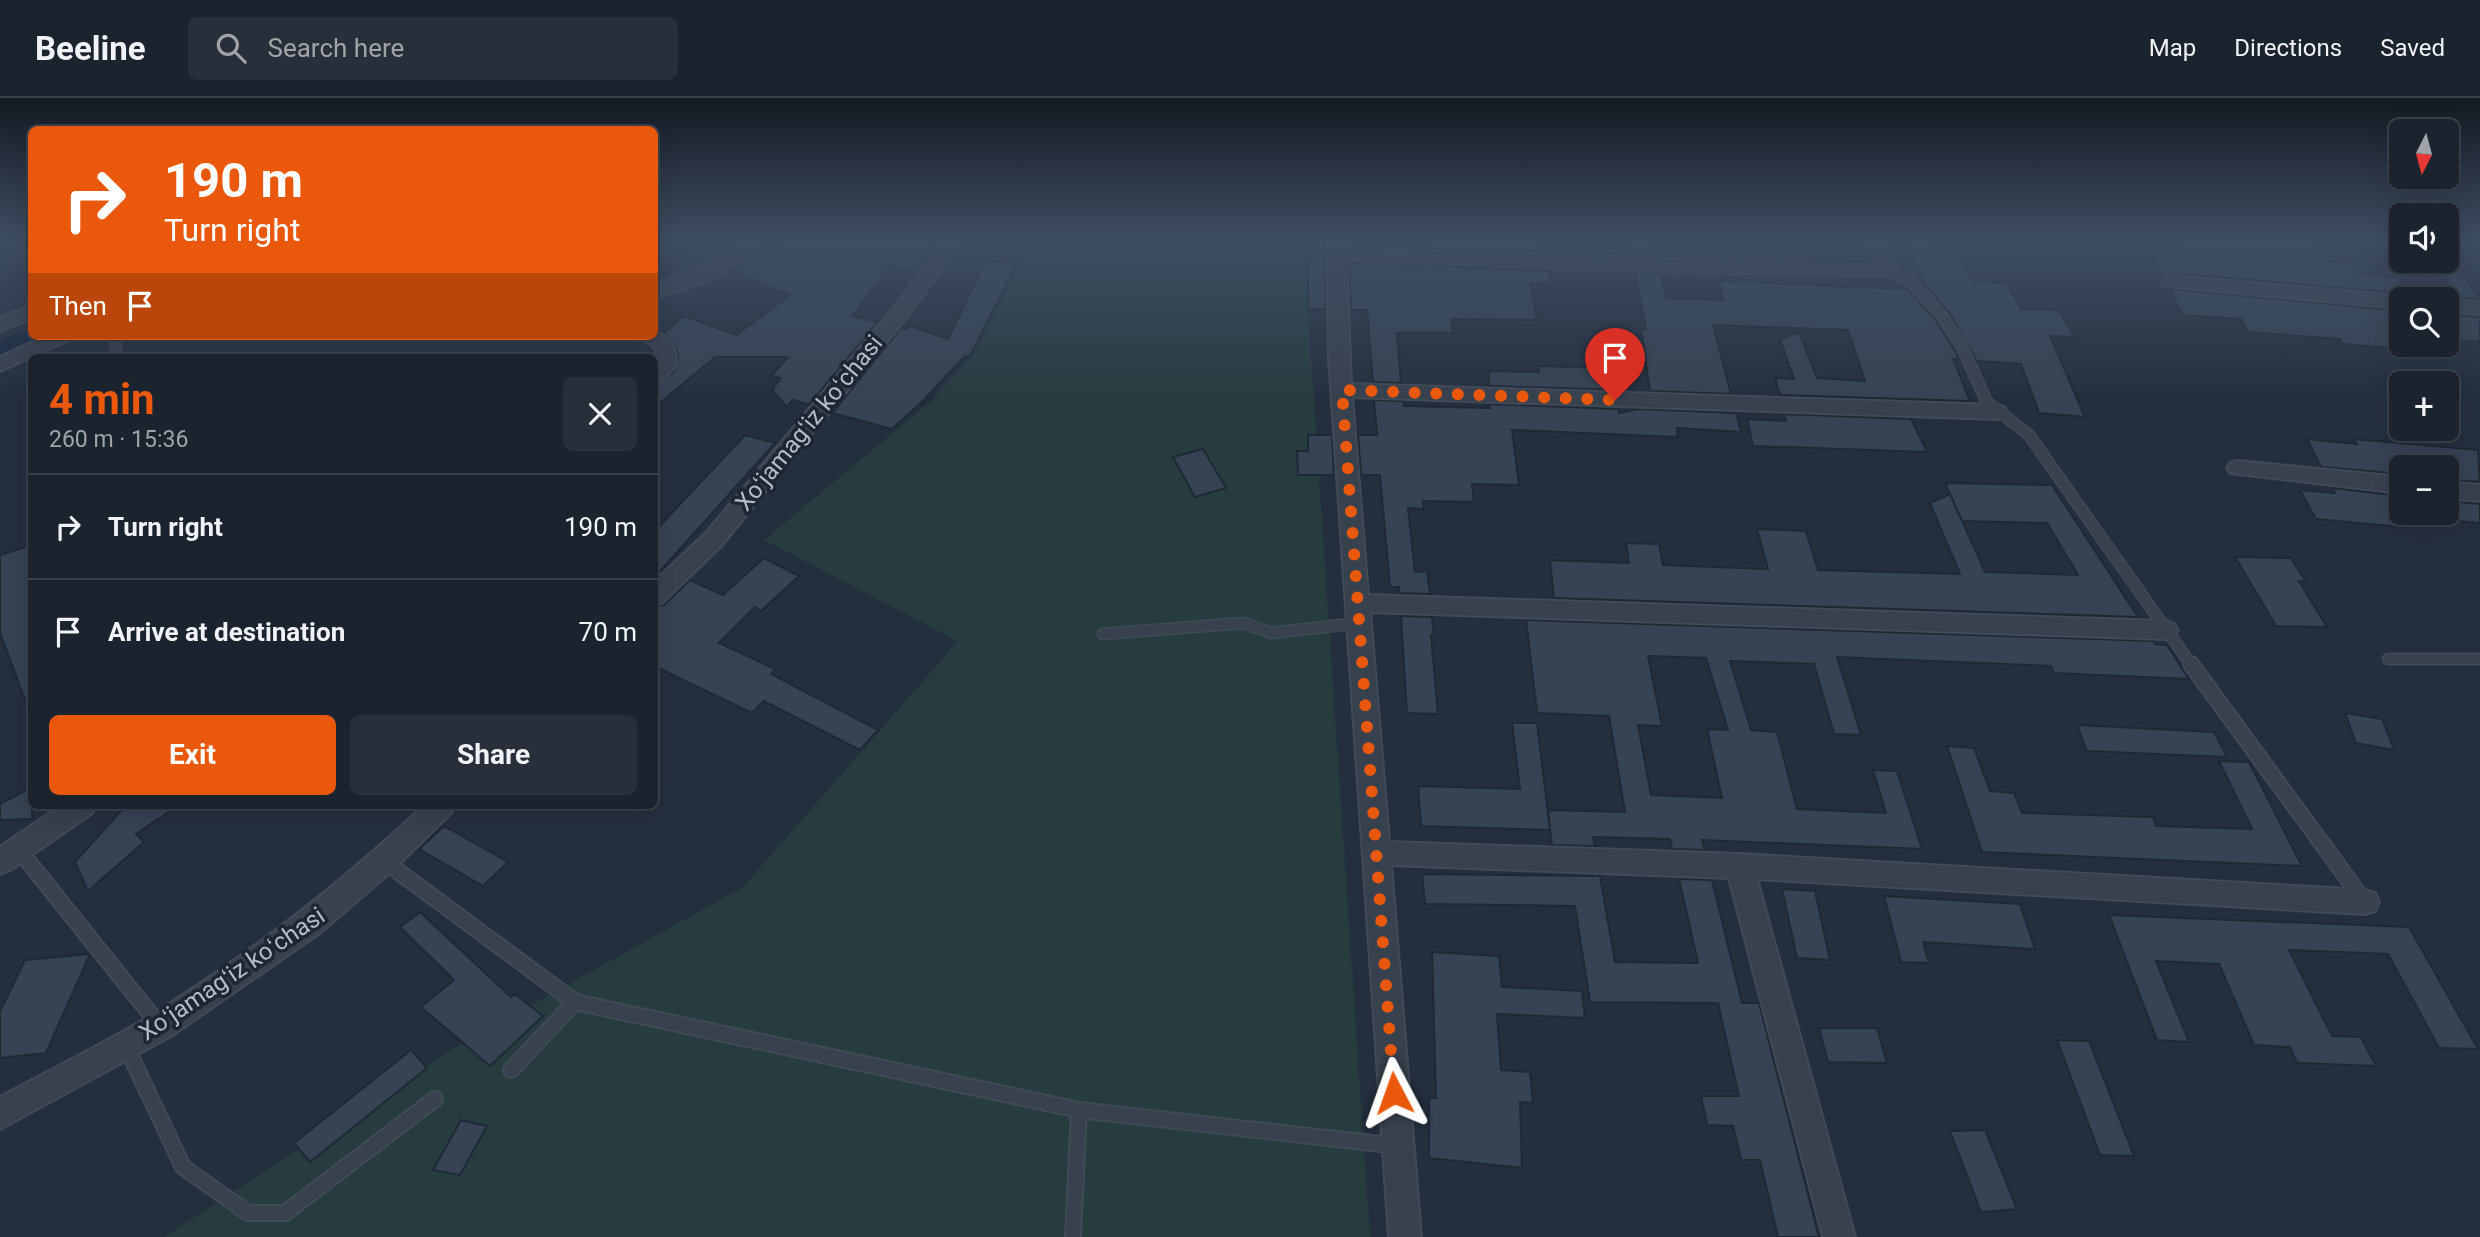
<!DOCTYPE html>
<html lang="en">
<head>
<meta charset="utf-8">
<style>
	:root { --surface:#1b232e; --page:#282f3a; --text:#f1f3f6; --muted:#a0a4aa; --line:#39404a; --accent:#ea580c }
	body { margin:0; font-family:Roboto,sans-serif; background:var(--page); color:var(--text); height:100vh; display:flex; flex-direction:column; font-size:26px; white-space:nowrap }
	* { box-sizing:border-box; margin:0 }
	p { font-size:23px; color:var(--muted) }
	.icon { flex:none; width:38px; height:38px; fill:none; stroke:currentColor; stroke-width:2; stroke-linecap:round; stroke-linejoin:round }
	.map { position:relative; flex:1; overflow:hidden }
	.panel { position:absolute; left:28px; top:256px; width:630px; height:455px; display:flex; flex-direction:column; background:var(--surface); border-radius:10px; box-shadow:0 7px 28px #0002,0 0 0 2px var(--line) }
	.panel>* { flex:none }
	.guide { position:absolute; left:28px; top:28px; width:630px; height:214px; border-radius:10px; box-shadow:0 7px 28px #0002,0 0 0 2px var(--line); background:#ea580c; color:#fff; overflow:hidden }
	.needle { width:46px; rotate:186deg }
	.fabs { position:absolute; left:2389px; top:21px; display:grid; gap:14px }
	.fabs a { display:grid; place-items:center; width:70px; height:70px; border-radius:10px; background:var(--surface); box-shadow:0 7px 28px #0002,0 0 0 2px var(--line); font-size:35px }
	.pin { position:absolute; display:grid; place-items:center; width:60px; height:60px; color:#fff; margin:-72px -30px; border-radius:50% 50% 50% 0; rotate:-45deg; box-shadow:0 0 7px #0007 }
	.pin .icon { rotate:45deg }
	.me { position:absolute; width:77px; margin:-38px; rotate:356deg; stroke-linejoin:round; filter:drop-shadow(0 0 5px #0008) }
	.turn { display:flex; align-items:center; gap:24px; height:147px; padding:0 21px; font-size:32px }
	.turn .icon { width:91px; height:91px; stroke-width:2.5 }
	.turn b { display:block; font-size:49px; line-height:60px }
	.then { display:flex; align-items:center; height:66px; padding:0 21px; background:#0003; gap:14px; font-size:26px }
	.round { display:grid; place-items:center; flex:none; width:74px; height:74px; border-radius:10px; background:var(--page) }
	.headline { display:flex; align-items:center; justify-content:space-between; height:119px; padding:0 21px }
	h1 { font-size:42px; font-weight:700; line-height:52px; color:var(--accent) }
	.button { display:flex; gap:14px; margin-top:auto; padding:14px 21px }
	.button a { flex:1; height:80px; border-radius:10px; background:var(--accent); color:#fff; font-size:28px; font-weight:700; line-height:80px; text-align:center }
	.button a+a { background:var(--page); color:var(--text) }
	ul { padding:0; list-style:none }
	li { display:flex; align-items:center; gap:21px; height:105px; padding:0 21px; border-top:2px solid var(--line) }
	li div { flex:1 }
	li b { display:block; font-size:26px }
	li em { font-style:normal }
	header { display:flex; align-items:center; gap:42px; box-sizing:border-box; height:98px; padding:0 35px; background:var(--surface); border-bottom:2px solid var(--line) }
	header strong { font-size:33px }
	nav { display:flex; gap:38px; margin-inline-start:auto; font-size:24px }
	.search { width:490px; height:63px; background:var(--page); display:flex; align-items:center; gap:18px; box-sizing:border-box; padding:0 24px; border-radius:10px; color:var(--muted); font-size:26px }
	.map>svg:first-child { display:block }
	.green { fill:#263c3f }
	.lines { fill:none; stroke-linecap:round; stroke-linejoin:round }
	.canal { fill:#17263c; fill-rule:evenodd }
	.building { fill:#364354; stroke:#1f2835; stroke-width:2; fill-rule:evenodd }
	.lane-far1-casing { stroke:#414a57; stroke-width:13 }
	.lane-casing { stroke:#414a57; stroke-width:18 }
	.street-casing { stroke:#414a57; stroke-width:4 }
	.lane-far1 { stroke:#38414e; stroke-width:10 }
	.lane { stroke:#38414e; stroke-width:14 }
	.street { fill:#38414e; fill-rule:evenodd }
	.route { stroke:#ea580c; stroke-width:12; stroke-dasharray:0 21.6 }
	.labels { text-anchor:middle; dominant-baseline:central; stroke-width:7; stroke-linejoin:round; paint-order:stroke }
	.street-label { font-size:24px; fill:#b4bcc9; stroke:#1d2633 }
</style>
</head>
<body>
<header>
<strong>Beeline</strong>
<div class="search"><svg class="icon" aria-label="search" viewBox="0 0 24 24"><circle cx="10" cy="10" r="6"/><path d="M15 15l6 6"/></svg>Search here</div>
<nav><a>Map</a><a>Directions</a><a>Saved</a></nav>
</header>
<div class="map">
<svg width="2480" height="1139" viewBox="0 0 2480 1139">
	<rect width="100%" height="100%" fill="#242f3e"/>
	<path class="green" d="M1030,141H1303L1370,1139H164L449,953L743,789L958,543L764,442L931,303L973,257L1023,160Z"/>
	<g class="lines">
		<path class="canal" d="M32,231V238H47L43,244L0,261V243Z"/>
	</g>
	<path class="building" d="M795,141H937L914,173L890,168L852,218L878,224L809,307L793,302L787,309L772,292L781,280L771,278L788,259H715L654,310V285L673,275L678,259L676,250L664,235L684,218L736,237L790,197L732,173L747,162Z
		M1364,141H1542L1545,154L1348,147L1365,146Z
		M1628,141L1652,142L1656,158L1631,157Z
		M1903,141H1932L1936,148H1954L1974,184L2006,185L2021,211L2059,212L2075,239L2050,238L2085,319L2039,315L2021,266L1977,263L1949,214L1926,188Z
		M2176,141H2315L2329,164L2352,165L2359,176L2401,180V195L2171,175L2164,180L2153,156L2185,159Z
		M1308,145H1324L1326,211H1308Z
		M2446,155L2480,201L2446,199Z
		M986,163L1017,166L969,260L965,258L922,304L892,331L832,315L901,230L907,231L910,228L948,241Z
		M1349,164L1549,173L1551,185H1530L1537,222L1451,221L1453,235H1397L1401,285L1373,284L1367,212H1351Z
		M1635,175L1660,176L1666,200L1724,202L1719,183L1907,191L1936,223L1954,251L1959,261H1953L1970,303L1780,297L1775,280L1794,281L1780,241L1799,234L1817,280L1865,283L1848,232L1713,227L1731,296L1650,293L1641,231H1646Z
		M2170,191L2401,213V251L2343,246L2340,241L2248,234L2241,221L2182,217Z
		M2446,217L2480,219V244L2446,241Z
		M1538,268L1609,270L1614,292L1489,288L1488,273L1539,274Z
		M1374,302L1403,303L1404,308L1490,310V306L1618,311L1619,315L1639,311L1736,315L1741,334L1677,330L1678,339L1512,332L1519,387L1472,386L1474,404L1423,403L1424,411L1408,410L1415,474L1427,473L1430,496L1399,495V489H1390L1380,377H1361L1358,337H1377Z
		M1784,316L1911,321L1927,354L1753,348L1747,321L1786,323Z
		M745,337L775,345L654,480V434Z
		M1308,337H1332L1334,377H1298L1297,353H1308Z
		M2307,341L2357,346L2354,341L2478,352L2480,384L2446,381V369H2401V376L2321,369Z
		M1203,351L1226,390L1195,399L1173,359Z
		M1945,385L2052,387L2138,519L1554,500L1550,462L1629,465L1626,445L1659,446L1663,467L1768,471L1757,431L1806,433L1818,472L1960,476L1930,405L1950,396L1985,474L2078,477L2047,425L1962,423Z
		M2332,390L2401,398V429L2316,421L2300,392L2335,395Z
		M2446,403L2480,406V425L2446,422Z
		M32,447V612H29L0,535V457Z
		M2235,459L2291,460L2306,484L2299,483L2327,529L2276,528Z
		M764,460L799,478L761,513L755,509L719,545L775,571L771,576L878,632L860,652L764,603L752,615L654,568V510L664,507L690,482L723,497Z
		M1401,518L1432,519L1434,537H1431L1438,616L1407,615Z
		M1526,522L2153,543L2155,546L2167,547L2189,581L2054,575L2051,568L1837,559L1861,637L1834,636L1814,566L1730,563L1751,632L1777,634L1797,711L1886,715L1873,672L1897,673L1922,751L1702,742L1705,752L1672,751L1670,741L1593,739L1595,748L1552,747L1548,712L1625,714L1609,618L1537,615ZM1648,558L1706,560L1728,632L1707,631L1722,700L1651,697L1638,627L1662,628Z
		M2345,615L2382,621L2394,652L2356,645Z
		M1512,625H1537L1550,732L1421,728L1418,688L1520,691Z
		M2077,627L2214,634L2227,659L2087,653Z
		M1947,648L1974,650L1990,693L2014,695L2022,715L2153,719L2156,728L2252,731L2219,663L2249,664L2302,768L1982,754Z
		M32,689V721L0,722V706Z
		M126,707H179L136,736L144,744L88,793L75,764Z
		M444,728L508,764L483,788L419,751Z
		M1422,776L1600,778L1615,864L1698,865L1679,781L1712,782L1742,905H1759L1819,1139H1778L1760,1062H1741L1733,1028L1707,1027L1701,998H1739L1718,905L1590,904L1575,808L1425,806Z
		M1782,791L1815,793L1830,862L1797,860Z
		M1884,798L2020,806L2035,851L1923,844L1929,865L1901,864Z
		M420,814L511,899L515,896L543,918L490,968L421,909L454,882L400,829Z
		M2109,817L2409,829L2478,951L2439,950L2388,856L2289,852L2332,938L2361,939L2376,968L2297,965L2290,949L2254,947L2219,866L2156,863L2189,944L2157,942Z
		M1432,854L1499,858L1502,889L1582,893L1585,920L1497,916L1501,972L1530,974L1533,1005L1520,1004L1522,1070L1429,1060V1000H1436Z
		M90,856L46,955L0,960V913L25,862Z
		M1819,930H1877L1887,965L1828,964Z
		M2057,942L2089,943L2134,1058L2100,1057Z
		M411,952L427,970L310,1064L294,1045Z
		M461,1022L487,1028L460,1077L433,1072Z
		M1985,1032L2017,1111L1981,1114L1950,1033Z"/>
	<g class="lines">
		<defs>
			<path id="lane-far1" d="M1890,174L1910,182L1942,218L1961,247L1987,304L2029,337L2192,568
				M115,238L116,259
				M1103,536L1243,525L1271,535L1359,525
				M2388,561H2480"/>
			<path id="lane" d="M2191,566L2364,803
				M19,752L160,928
				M384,763L575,904L1079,1012L1398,1048
				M126,948L183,1069L248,1115H285L435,1001
				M511,972L575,904
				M1073,1139L1079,1012"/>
			<path id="street" d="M745,141H764C741,173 692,190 654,200V187L716,162Z
				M944,141H962L914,210L722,447L662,505L654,508V484L706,435L900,202Z
				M1327,141H1345V150L1877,168L1863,141H1881L1899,174L1897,178L1595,172L1346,161L1351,286L1997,307L2004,309L2007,314L2004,319L1997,321L1352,299L1368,497L2166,523L2174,526L2178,532L2174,538L2166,541L1370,514L1389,744L1740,756L2365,792L2375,795L2379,804L2375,813L2365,816L1757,781L1855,1139H1823L1729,780L1391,767L1421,1139H1389L1329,260Z
				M2171,178L2401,198L2409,201H2401V210L2164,188L2162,184Z
				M2446,202L2480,204V216L2446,214Z
				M32,207V220L0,233V220Z
				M654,233C681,243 685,275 654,283L656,251L639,238H654Z
				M46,238H72L69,242L0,273V259Z
				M2238,363L2401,379V395L2230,375L2227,370L2230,365Z
				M2446,384L2480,387V403L2446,400Z
				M62,707H96L92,715L10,772L0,776V749Z
				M424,707H455L451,715L394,771L321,834L171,938L0,1031V999C50,972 102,947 150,918C250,856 339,788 424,707Z"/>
		</defs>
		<use href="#lane-far1" class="lane-far1-casing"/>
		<use href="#lane" class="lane-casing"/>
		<use href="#street" class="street-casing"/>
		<use href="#lane-far1" class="lane-far1"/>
		<use href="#lane" class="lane"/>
		<use href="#street" class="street"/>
	</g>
	<linearGradient id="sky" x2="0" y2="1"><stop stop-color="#141a22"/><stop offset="0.47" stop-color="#3f4d63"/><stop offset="1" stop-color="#3f4d63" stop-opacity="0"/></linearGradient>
	<rect width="2480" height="301" fill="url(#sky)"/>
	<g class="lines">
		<path class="route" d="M1394,995L1342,292L1615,302"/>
	</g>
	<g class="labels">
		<g class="street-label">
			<text transform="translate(809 325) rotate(-51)">Xoʻjamagʻiz koʻchasi</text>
			<text transform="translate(232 876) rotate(-34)">Xoʻjamagʻiz koʻchasi</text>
		</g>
	</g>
</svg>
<div class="fabs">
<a><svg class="needle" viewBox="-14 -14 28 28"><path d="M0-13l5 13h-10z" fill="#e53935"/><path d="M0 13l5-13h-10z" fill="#a0a4aa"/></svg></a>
<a><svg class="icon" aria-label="sound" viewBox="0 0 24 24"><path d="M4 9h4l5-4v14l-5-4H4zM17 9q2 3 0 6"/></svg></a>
<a><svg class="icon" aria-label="search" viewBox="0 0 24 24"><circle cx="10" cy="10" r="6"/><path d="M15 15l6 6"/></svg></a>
<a>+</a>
<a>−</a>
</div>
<div class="pin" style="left:1615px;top:302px;background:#d93025"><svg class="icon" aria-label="arrive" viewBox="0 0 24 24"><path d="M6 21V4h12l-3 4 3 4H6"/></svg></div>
<svg class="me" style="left:1394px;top:995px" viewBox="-20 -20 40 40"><path d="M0-17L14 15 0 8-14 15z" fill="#ea580c" stroke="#fff" stroke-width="4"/></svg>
<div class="guide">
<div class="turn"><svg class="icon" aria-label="right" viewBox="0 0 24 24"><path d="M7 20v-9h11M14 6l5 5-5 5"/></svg><div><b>190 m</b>Turn right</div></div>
<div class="then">Then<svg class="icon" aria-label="arrive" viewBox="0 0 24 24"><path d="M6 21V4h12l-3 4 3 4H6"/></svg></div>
</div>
<section class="panel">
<div class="headline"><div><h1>4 min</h1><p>260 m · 15:36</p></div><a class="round"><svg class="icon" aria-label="close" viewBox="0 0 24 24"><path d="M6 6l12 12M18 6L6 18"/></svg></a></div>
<ul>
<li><svg class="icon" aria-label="right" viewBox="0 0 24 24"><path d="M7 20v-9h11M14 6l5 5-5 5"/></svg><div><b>Turn right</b></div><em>190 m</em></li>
<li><svg class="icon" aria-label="arrive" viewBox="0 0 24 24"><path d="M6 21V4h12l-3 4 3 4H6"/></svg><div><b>Arrive at destination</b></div><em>70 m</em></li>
</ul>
<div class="button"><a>Exit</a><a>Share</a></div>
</section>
</div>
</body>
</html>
